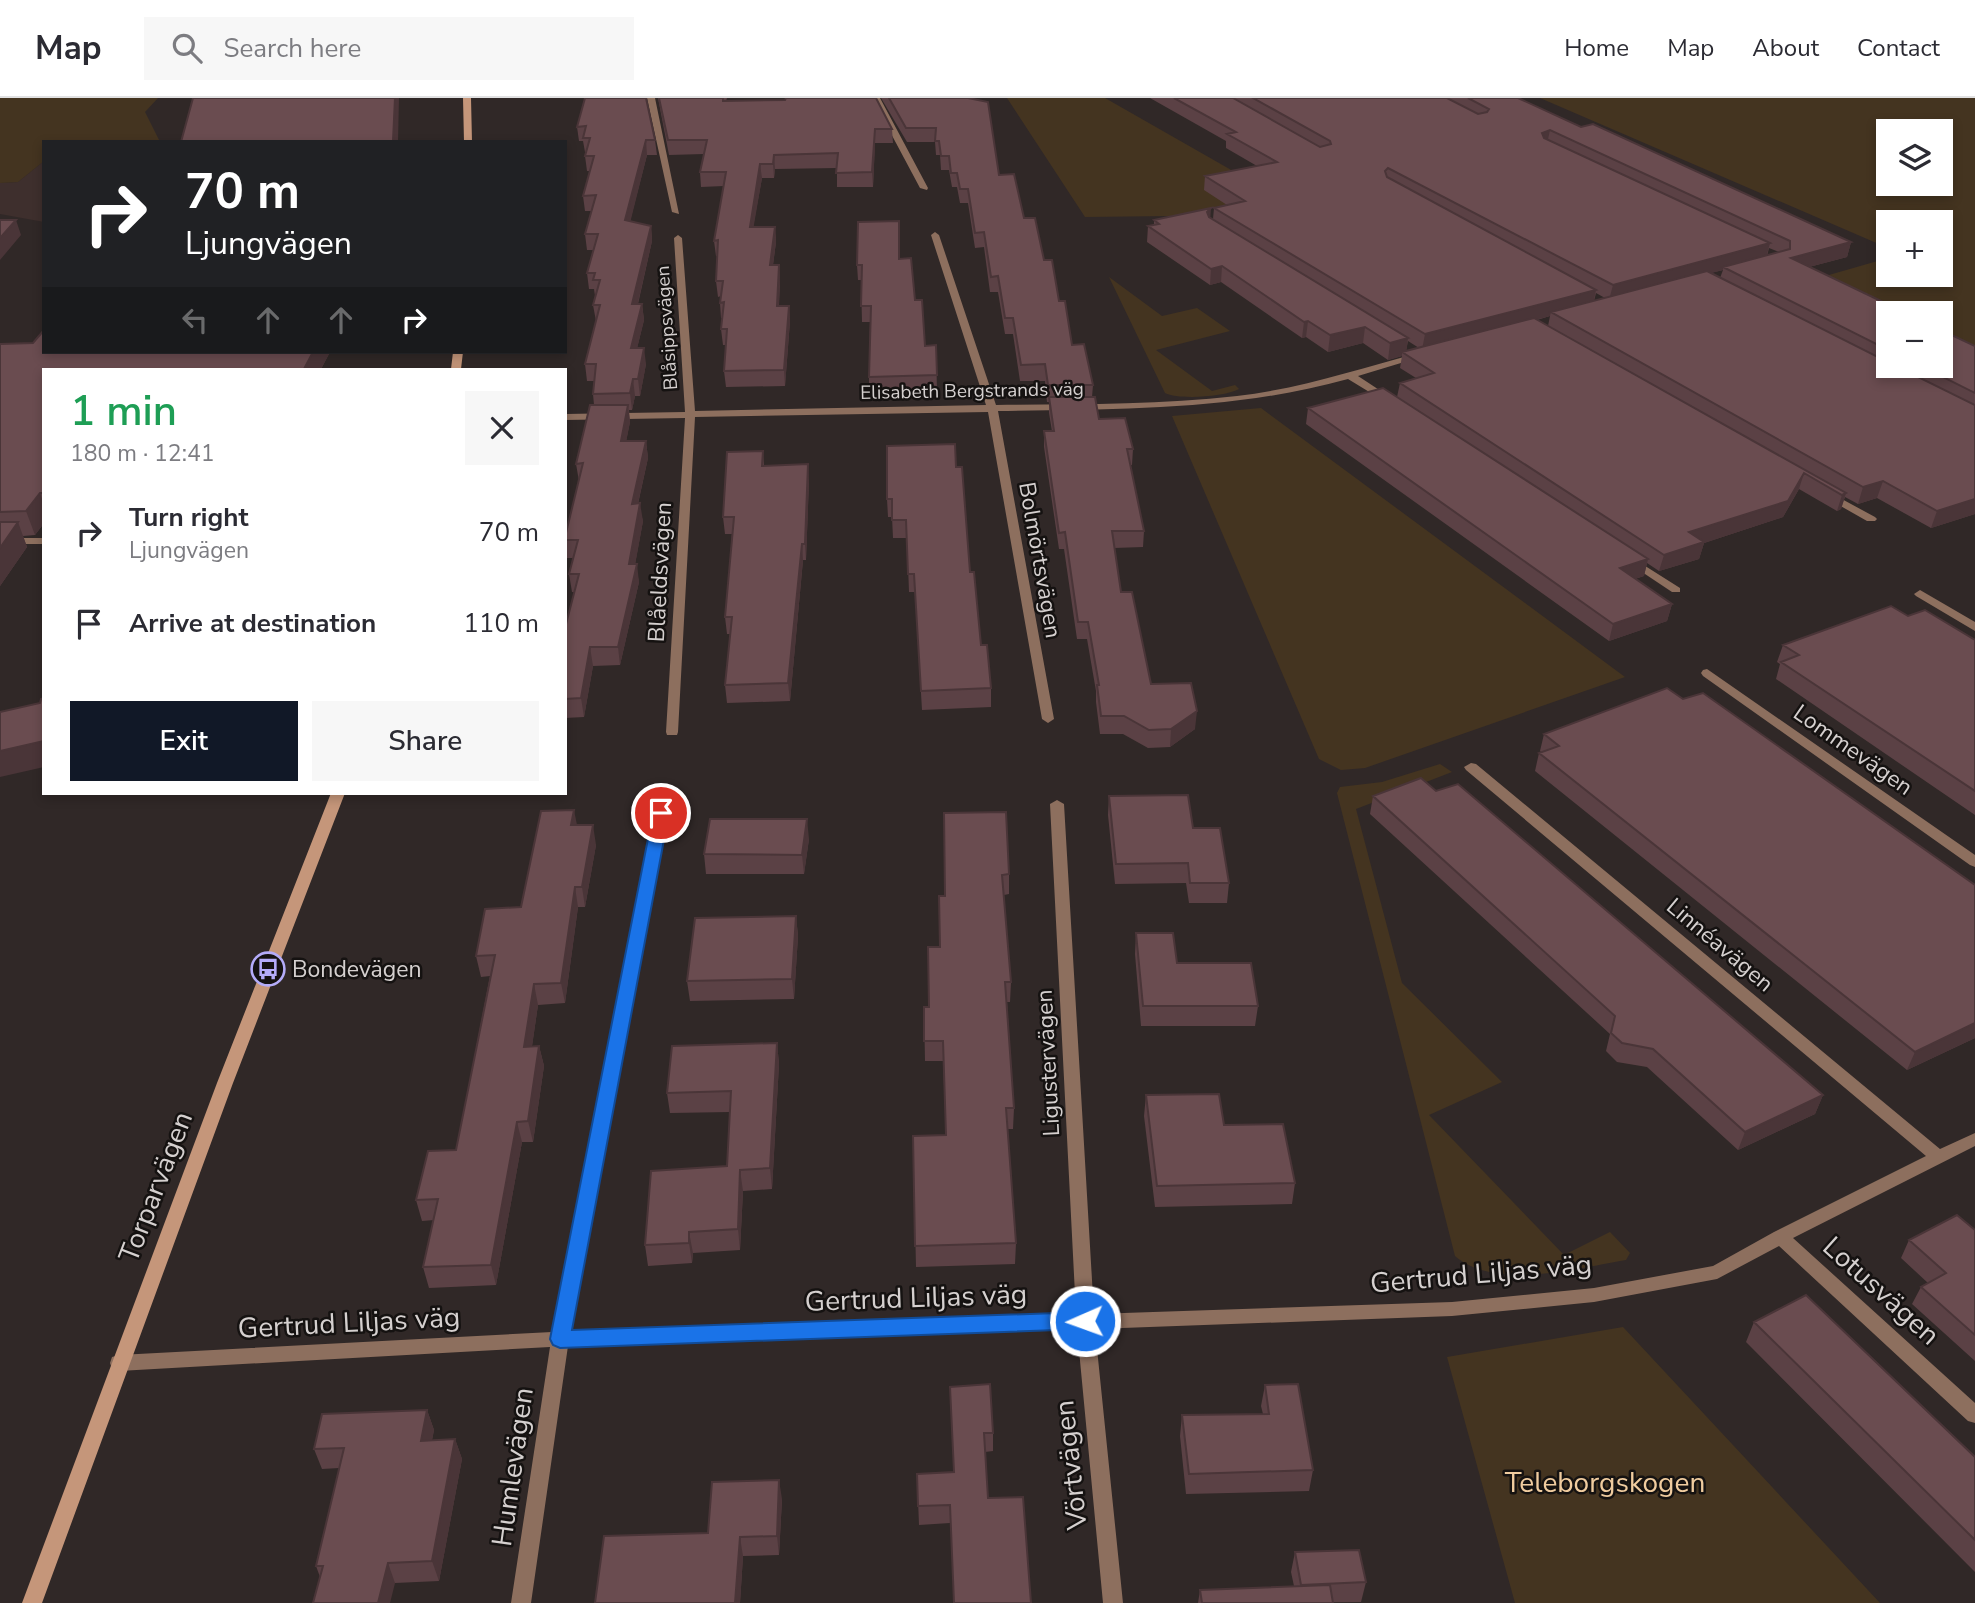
<!DOCTYPE html>
<html lang="en">
<head>
<meta charset="utf-8">
<style>
	:root { --surface:#fff; --page:#f7f7f7; --text:#2b2b33; --muted:#7c7c81; --line:#e1e1e2; --accent:#111827 }
	body { margin:0; font-family:"Nunito Sans",sans-serif; background:var(--page); color:var(--text); height:100vh; display:flex; flex-direction:column; font-size:26px; white-space:nowrap }
	* { box-sizing:border-box; margin:0 }
	p { font-size:23px; color:var(--muted) }
	.icon { flex:none; width:38px; height:38px; fill:none; stroke:currentColor; stroke-width:2; stroke-linecap:round; stroke-linejoin:round }
	.map { position:relative; flex:1; overflow:hidden }
	.sheet { position:absolute; left:42px; top:270px; width:525px; height:427px; display:flex; flex-direction:column; background:var(--surface); border-radius:0px; box-shadow:0 4px 10px #0003 }
	.sheet>* { flex:none }
	.hud { position:absolute; left:42px; top:42px; width:525px; height:214px; border-radius:0px; box-shadow:0 4px 10px #0003; background:#202124; color:#fff; overflow:hidden }
	.fabs { position:absolute; left:1876px; top:21px; display:grid; gap:14px }
	.fabs a { display:grid; place-items:center; width:77px; height:77px; border-radius:0px; background:var(--surface); box-shadow:0 4px 10px #0003; font-size:35px }
	.pin { position:absolute; display:grid; place-items:center; width:60px; height:60px; color:#fff; margin:-30px; border:4px solid #fff; border-radius:50%; box-shadow:0 2px 7px #0007 }
	.me { position:absolute; width:77px; margin:-38px; rotate:268deg; stroke-linejoin:round; filter:drop-shadow(0 0 5px #0008) }
	.turn { display:flex; align-items:center; gap:24px; height:147px; padding:0 28px; font-size:32px }
	.turn .icon { width:91px; height:91px; stroke-width:2.5 }
	.turn b { display:block; font-size:49px; line-height:60px }
	.lanes { display:flex; align-items:center; height:66px; padding:0 28px; background:#0003; justify-content:center; gap:35px; direction:ltr }
	.lanes .off { opacity:.35 }
	.round { display:grid; place-items:center; flex:none; width:74px; height:74px; border-radius:0px; background:var(--page) }
	.head { display:flex; align-items:center; justify-content:space-between; height:119px; padding:0 28px }
	h1 { font-size:42px; font-weight:600; line-height:52px; color:#1e9e55 }
	.action { display:flex; gap:14px; margin-top:auto; padding:14px 28px }
	.action a { flex:1; height:80px; border-radius:0px; background:var(--accent); color:#fff; font-size:28px; font-weight:600; line-height:80px; text-align:center }
	.action a+a { background:var(--page); color:var(--text) }
	ul { padding:0; list-style:none }
	li { display:flex; align-items:center; gap:21px; height:91px; padding:0 28px }
	li div { flex:1 }
	li b { display:block; font-size:26px }
	li em { font-style:normal }
	header { display:flex; align-items:center; gap:42px; box-sizing:border-box; height:98px; padding:0 35px; background:var(--surface); border-bottom:2px solid var(--line) }
	header strong { font-size:33px }
	nav { display:flex; gap:38px; margin-inline-start:auto; font-size:24px }
	.search { width:490px; height:63px; background:var(--page); display:flex; align-items:center; gap:18px; box-sizing:border-box; padding:0 24px; border-radius:0px; color:var(--muted); font-size:26px }
	.map>svg:first-child { display:block }
	.built { fill:#3e2f2d }
	.green { fill:#443420; fill-rule:evenodd }
	.lines { fill:none; stroke-linecap:round; stroke-linejoin:round }
	.street { fill:#8d6f5e; fill-rule:evenodd }
	.secondary { fill:#c5967a; fill-rule:evenodd }
	.wall { fill:#5b4145; fill-rule:evenodd }
	.shaded-wall { fill:#4a3538 }
	.building { fill:#6a4c50; stroke:#4a3538; stroke-width:2 }
	.route { fill:#1a73e8; stroke:#114b97; stroke-width:2 }
	.labels { text-anchor:middle; dominant-baseline:central; stroke-width:5; stroke-linejoin:round; paint-order:stroke }
	.far-street-label { font-size:19px; fill:#d5d0cf; stroke:#151211 }
	.street-label { font-size:23px; fill:#d5d0cf; stroke:#151211 }
	.poi-label { font-size:23px; fill:#d5d0cf; stroke:#151211; text-anchor:start }
	.near-street-label { font-size:28px; fill:#d5d0cf; stroke:#151211 }
	.near-park-label { font-size:28px; fill:#f0cc9f; stroke:#151211 }
</style>
</head>
<body>
<header>
<strong>Map</strong>
<div class="search"><svg class="icon" aria-label="search" viewBox="0 0 24 24"><circle cx="10" cy="10" r="6"/><path d="M15 15l6 6"/></svg>Search here</div>
<nav><a>Home</a><a>Map</a><a>About</a><a>Contact</a></nav>
</header>
<div class="map">
<svg width="1975" height="1505" viewBox="0 0 1975 1505">
	<rect width="100%" height="100%" fill="#302827"/>
	<path class="built" d="M44,63V124L0,116V85L18,84Z"/>
	<path class="green" d="M0,0H158L145,14L160,44H44V63L18,84L0,85Z
		M1007,0H1105L1275,97L1171,118L1085,119Z
		M1540,0H1975V252L1941,236V215H1898L1822,179L1888,160V177H1941V124H1888V150ZM1888,33H1941V86H1888Z
		M1109,179L1162,218L1197,210L1230,233L1156,252L1212,293L1235,287L1239,291C1224,299 1179,302 1165,295Z
		M1261,310L1625,579L1365,670L1341,672L1319,661L1172,318Z
		M1440,666L1452,674L1356,711L1402,885L1502,984L1429,1017L1564,1157L1610,1134L1630,1155L1626,1162C1578,1170 1495,1193 1455,1158L1337,695L1340,689L1382,684Z
		M1623,1229L1880,1505H1515L1447,1259Z"/>
	<g class="lines">
		<path class="street" d="M647,0H655L679,116L672,114Z
			M872,0H880L928,90L927,92L920,90Z
			M935,134L939,137L996,307C1076,306 1157,307 1237,298C1299,291 1358,271 1419,255L1424,258L1358,278L1393,301L1394,303L1389,306L1348,281C1233,313 1116,311 998,313L1054,621L1048,625L1042,621L988,314L695,319L678,634L677,637H667L666,634L685,320L565,322V316L685,314L674,140L678,137L682,140L695,313L986,307L931,137Z
			M1827,393L1875,419L1877,421L1875,423H1867L1823,398V394Z
			M0,440H44V446H0Z
			M1631,459L1680,490V494H1672L1627,464V460Z
			M1920,492L1975,524V533L1916,498L1914,496Z
			M1707,571L1975,757V769L1970,767L1703,578L1701,575L1703,572Z
			M1471,665L1476,666L1940,1051L1975,1035V1048L1793,1140L1975,1305V1325L1968,1323L1779,1148L1717,1181L1594,1204L1452,1218L1095,1231L1123,1505H1103L1077,1231L568,1248L531,1505H511L550,1249L119,1273L112,1271L110,1265L112,1259L119,1257L552,1234L654,715L661,711L668,715L571,1233L1076,1216L1050,706L1057,702L1064,706L1094,1216L1452,1204L1594,1190L1713,1168L1774,1134L1926,1058L1466,672L1464,669Z"/>
		<path class="secondary" d="M463,0H471L472,44H464Z
			M453,254H463L461,271H451Z
			M331,695H345L233,985L42,1505H22L217,985Z"/>
	</g>
	<path class="wall" d="M585,0L655,42L657,57H647L630,123L651,128L652,143L638,206H642L644,222L637,250L646,266L640,298H635L632,312H629L630,324L626,343H646L648,360L638,406L643,423L635,466L639,484L620,567L593,568L584,619L565,620V530L575,494H572L569,476L573,460H567L565,439L579,383L576,366L594,307L593,296L594,283H587L585,266L596,223L593,207L595,198L594,191H589L587,175L594,152H587L585,136L592,113H585L583,98L590,73H587L585,58L586,54H585L583,43H579L577,29Z
		M658,0H727L726,3L892,31L893,45H875L873,89H837V70L775,71L774,80H762L753,129H775L776,144L773,167H779L780,182L779,208H789L790,223L785,288L726,289L724,273L726,247H723L721,231L723,220H721L720,205L721,198L718,199L716,183L718,158H716L714,143L724,88L701,89L700,74L704,56L669,57Z
		M881,0H968L999,77L1024,120L1044,162L1059,203L1072,247L1093,287L1092,299L1099,321L1133,351L1132,367H1130L1144,433L1143,449L1114,450L1121,494L1151,586L1195,631L1170,649L1148,650L1123,636H1100L1096,604V593L1087,541H1077L1064,451H1059L1044,349V333H1052L1049,315V304H1047L1045,283H1020L1013,236H1005L998,194H990L984,149L975,150L968,105H960L957,89H952L949,72H941L940,57H936L935,44H907Z
		M1150,0H1518L1581,29L1851,144L1847,159L1809,169L1888,215V268H1941L1975,248V416L1931,430L1877,400L1858,406L1845,399L1841,411L1837,413L1799,391L1783,419L1704,445L1699,461L1659,473L1647,465L1644,478L1635,481L1672,506L1667,523L1609,543L1306,326L1308,310L1397,299L1400,285L1416,280L1400,270L1402,258L1388,262L1363,245L1328,254L1306,239L1302,240L1221,184L1210,187L1147,144L1148,128L1154,127V122L1211,120L1213,121L1214,110L1227,107L1204,92L1205,78L1257,68L1226,50V43ZM1769,150L1779,154L1767,158ZM1723,172L1720,180L1710,175ZM1596,195L1605,200L1594,203ZM1550,218L1548,228L1537,222ZM1408,243L1419,250L1406,253Z
		M900,161L915,202L925,248L936,247L937,294L869,295V279L870,224H862L861,182H858L857,167Z
		M33,245L330,254L321,271H44V425L35,437L23,438L27,449L0,488V246Z
		M763,353L764,368L809,382L806,462H803L790,603L727,605L725,587L730,536H727L725,519L732,436H725L723,419Z
		M956,369L970,474L981,547L991,590V609L922,612L915,494H909L907,440H893L892,419H888L887,401Z
		M1908,518L1975,542V717L1776,581L1780,566L1777,564L1783,547Z
		M1544,636L1975,940L1907,972L1535,673L1539,655L1541,654L1540,653Z
		M1436,693L1823,997L1815,1016L1738,1052L1647,969L1617,964L1606,953L1610,936L1370,716L1373,698Z
		M1109,698L1193,730L1229,785L1227,805H1189L1186,785L1115,786L1108,717Z
		M1006,714L1009,776V796L1004,797L1011,884L1010,904H1007L1014,1010L1013,1031H1007L1016,1145L1015,1166L916,1169L913,1038L946,1037L943,963H925L924,909H929L940,849L945,798Z
		M577,727L596,747L585,809H578L565,905L538,907L532,948H539L544,968L533,1044H522L496,1187L429,1190L423,1169L434,1122L422,1123L416,1102L456,1052L490,878L481,879L476,858L521,809Z
		M809,741L804,776H706L704,756Z
		M796,818L798,838L794,901L690,903L687,883Z
		M1136,835L1177,865L1258,908L1255,928H1141L1135,856Z
		M777,945L779,966L772,1091L743,1093L740,1152L693,1155L692,1165L648,1168L645,1147L727,1068L730,1014L670,1015L667,995Z
		M1146,997L1224,1027L1295,1085L1292,1106L1155,1109L1144,1018Z
		M1975,1132V1263L1912,1206L1921,1189L1928,1185L1901,1160L1909,1142Z
		M1754,1224L1975,1359V1474L1746,1244Z
		M1265,1287L1313,1372L1309,1393L1186,1396L1180,1338L1182,1317L1263,1316L1261,1308Z
		M950,1289L993,1335V1353L985,1354L988,1400L950,1425L919,1427L917,1376L954,1375Z
		M427,1312L434,1332L432,1342L455,1341L462,1361L439,1483L395,1485L320,1479L316,1468L339,1370L322,1371L314,1351Z
		M782,1401L779,1457L743,1458L740,1505H595L708,1435Z
		M1295,1454L1366,1484L1361,1504L1198,1505L1200,1492L1294,1488L1291,1474Z"/>
	<path class="shaded-wall" d="M395,0H399L398,44H388Z
		M875,31V45L873,89L872,74Z
		M1550,32L1547,46L1542,35Z
		M646,42L647,57L627,137L625,122Z
		M774,57L775,71L774,80L773,66Z
		M760,66L762,80L751,144L750,129Z
		M1211,110L1210,125L1207,114Z
		M16,122L21,137L0,162V140Z
		M651,128L652,143L634,222L632,206Z
		M775,129L776,144L771,182L770,167Z
		M1851,144L1847,159L1786,175L1791,160Z
		M1770,145L1766,160L1723,169V172L1609,202L1613,187Z
		M779,167L780,182L778,224L777,208Z
		M1222,168L1221,184L1210,187L1211,171Z
		M1596,192L1593,207L1551,214L1550,218L1422,252L1425,236Z
		M642,206L644,222L633,267L631,250Z
		M789,208L790,223L785,288L784,272Z
		M1308,223L1306,239L1302,240L1304,224Z
		M1365,229L1363,245L1328,254L1330,237Z
		M1408,240L1406,256L1402,254V258L1388,262L1390,245Z
		M644,250L646,266L640,298L638,281Z
		M313,254H330L321,271H304Z
		M633,281L635,298L632,312L630,295Z
		M628,307L630,324L623,360L621,343Z
		M646,343L648,360L634,423L632,406Z
		M808,366L809,382L806,462L805,446Z
		M1804,375L1799,391L1783,419L1704,445L1699,461L1659,473L1664,457L1689,434Z
		M1883,383L1877,400L1858,406L1863,389Z
		M40,395L44,407V425L35,437L26,413Z
		M1846,395L1841,411L1837,413L1842,397Z
		M1975,401V416L1931,430L1937,413Z
		M640,405L643,423L632,484L629,466Z
		M18,424L27,449L0,488V450Z
		M802,446L803,462L790,603L788,585Z
		M1648,461L1644,478L1615,487L1620,470Z
		M637,466L639,484L620,567L618,549Z
		M1672,506L1667,523L1609,543L1613,526Z
		M590,549L593,568L584,619L581,600Z
		M1197,613L1195,631L1170,649L1171,631Z
		M44,643V669L0,679V653Z
		M574,712L578,732L571,727Z
		M807,721L809,741L804,776L802,757Z
		M593,727L596,747L585,809L582,789Z
		M575,789L578,809L565,905L561,885Z
		M796,818L798,838L794,901L792,881Z
		M534,886L538,907L529,969L524,949Z
		M1975,925V940L1907,972L1915,954Z
		M777,945L779,966L772,1091L770,1070Z
		M539,948L544,968L533,1044L528,1023Z
		M1823,997L1815,1016L1738,1052L1745,1034Z
		M517,1024L522,1044L496,1187L491,1167Z
		M740,1072L743,1093L740,1152L738,1131Z
		M689,1134L693,1155L692,1165L689,1145Z
		M427,1312L434,1332L428,1363L421,1343Z
		M455,1341L462,1361L439,1483L432,1463Z
		M779,1382L782,1401L779,1457L777,1438Z
		M740,1439L743,1458L740,1505H735Z
		M388,1465L395,1485L390,1505H378Z"/>
	<path class="building" d="M193,0H395L393,43L181,44Z
		M585,0H646L655,42H646L625,122L651,128L632,206H642L631,250H644L638,281H633L630,295L593,296L596,266H585L600,207H593L600,182H593L595,175H587L598,136H585L596,97L583,98L594,58H585L590,40H583L586,28L577,29Z
		M659,0H723V3L785,2L786,0H876L892,31H875L872,74L836,75L838,55L774,57L773,66H760L750,129H775L770,167H779L777,208H789L784,272L724,273L727,231H721L724,204L720,205L723,183H716L718,142L714,143L726,74H700L707,42H668Z
		M889,0H968L988,4L999,77L1014,76L1024,120H1035L1044,162H1052L1059,203H1065L1072,247L1084,246L1093,287H1048L1045,266L1021,267L1013,220H1005L998,178L991,179L984,134L975,135L968,91H960L957,75H951L949,58H941L939,43H935L936,30H906Z
		M1174,0H1233L1320,49L1331,46L1330,43L1253,0H1447L1478,16L1487,14L1489,11L1468,0H1518L1581,29L1593,26L1851,144L1791,160L1906,215H1888V252L1723,169L1790,151V143L1550,32L1542,35L1544,40L1770,145L1613,187L1388,70L1385,73L1387,79L1596,192L1425,236L1214,110L1245,103L1205,78L1277,64L1227,36L1236,34Z
		M1211,110L1207,114L1209,119L1408,240L1390,245L1365,229L1330,237L1308,223L1304,224L1222,168L1211,171L1148,128L1159,126L1154,122Z
		M0,122H16L0,140Z
		M899,123V161L911,160L915,202H922L925,248L936,247L937,277L869,279L871,208H861L862,167H857L858,124Z
		M1707,173L1888,264V268H1896L1975,307V401L1937,413L1883,383L1863,389L1551,214Z
		M1534,220L1846,395L1842,397L1804,375L1788,403L1689,434L1704,444L1664,457L1400,285L1434,275L1402,254Z
		M44,232V254H313L304,271H44V395H40L26,413L0,414V246L33,245Z
		M1941,232L1975,248V295L1921,268H1941Z
		M1383,290L1648,461L1620,470L1672,506L1613,526L1308,310Z
		M1049,299H1095L1099,321L1125,320L1133,351H1127L1144,433H1112L1121,494H1132L1151,586L1191,585L1197,613L1171,631L1149,632L1124,618H1101L1097,587H1099L1088,524H1078L1065,434L1059,435L1044,333H1054Z
		M590,307H628L621,343H646L632,406L640,405L629,466H637L618,549H590L581,600L565,601V530L579,476H569L578,442H565V439L583,365L576,366Z
		M955,346L956,369H962L970,474H974L981,547H987L991,590L921,593L914,476H908L906,422H892V401H887V348Z
		M763,353L762,368L808,366L805,446H802L788,585L725,587L732,519H725L734,419H723L727,354Z
		M0,424H18L0,450Z
		M1891,508L1908,518L1925,512L1975,542V693L1781,564L1799,557L1783,547Z
		M1667,590L1683,601L1703,595L1975,787V925L1915,954L1539,655L1559,648L1544,636Z
		M44,600V643L0,653V614L40,605L41,601Z
		M1421,680L1436,693L1458,686L1823,997L1745,1034L1653,951L1622,945L1611,935L1615,918L1373,698Z
		M1188,697L1193,730H1220L1229,785H1190L1188,765L1116,766L1109,698Z
		M574,712L571,727H593L582,789H575L561,885L534,886L524,949L539,948L528,1023L517,1024L491,1167L423,1169L438,1101L416,1102L428,1053L456,1052L495,857L476,858L485,811L521,809L541,713Z
		M1006,714L1009,776L1002,777L1011,884H1005L1014,1010H1006L1016,1145L915,1148L913,1038L946,1037L943,943H924V909H929L928,849H940L939,798H945L944,715Z
		M710,721H807L802,757L704,756Z
		M796,818L792,881L687,883L695,820Z
		M1136,835H1173L1177,865H1251L1258,908H1143Z
		M777,945L770,1070L740,1072L738,1131L689,1134V1145L645,1147L651,1073L727,1068L731,993L667,995L672,948Z
		M1219,996L1224,1027L1283,1026L1295,1085L1157,1088L1146,997Z
		M1957,1117L1975,1132V1237L1921,1189L1946,1175L1909,1142Z
		M1806,1197L1975,1359V1442L1754,1224Z
		M990,1286L993,1335H984L988,1400L1023,1399L1031,1505H954L950,1407L918,1408L917,1376L954,1374L950,1289Z
		M1298,1286L1313,1372L1189,1376L1182,1317L1269,1316L1265,1287Z
		M427,1312L421,1343L455,1341L432,1463L388,1465L378,1505H313L323,1468H316L344,1350L314,1351L322,1316Z
		M779,1382L777,1438L740,1439L735,1505H595L604,1438L708,1435L712,1384Z
		M1359,1452L1366,1484L1301,1487L1295,1454Z
		M1330,1487L1333,1505H1202L1200,1492Z"/>
	<path class="route" d="M661,710L669,715L572,1232L1085,1214L1092,1217L1095,1223L1092,1229L1085,1231L560,1250L553,1247L550,1241L653,715Z"/>
	<defs>
		<symbol id="bus-ring" viewBox="-11 -11 22 22"><circle r="9.5" fill="#151211" stroke="#b4acf9" stroke-width="1.5"/><path d="M-5-6H5V4H4V6H2V4H-2V6H-4V4H-5ZM-3.5-4V0h7V-4ZM-3.5 1.2v1.5H-2V1.2ZM2 1.2v1.5H3.5V1.2Z" fill="#b4acf9"/></symbol>
	</defs>
	<g fill-rule="evenodd">
		<use href="#bus-ring" x="249" y="852" width="38" height="38"/>
	</g>
	<g class="labels">
		<g class="far-street-label">
			<text transform="translate(667 230) rotate(-94)">Blåsippsvägen</text>
			<text transform="translate(972 293) rotate(-1)">Elisabeth Bergstrands väg</text>
		</g>
		<g class="street-label">
			<text transform="translate(1040 462) rotate(80)">Bolmörtsvägen</text>
			<text transform="translate(660 474) rotate(-87)">Blåeldsvägen</text>
			<text transform="translate(1853 652) rotate(35)">Lommevägen</text>
			<text transform="translate(1720 847) rotate(40)">Linnéavägen</text>
			<text transform="translate(1048 965) rotate(-93)">Ligustervägen</text>
		</g>
		<g class="poi-label">
			<text x="292" y="871">Bondevägen</text>
		</g>
		<g class="near-street-label">
			<text transform="translate(156 1089) rotate(-69)">Torparvägen</text>
			<text transform="translate(1481 1176) rotate(-5)">Gertrud Liljas väg</text>
			<text transform="translate(1881 1193) rotate(42)">Lotusvägen</text>
			<text transform="translate(916 1200) rotate(-2)">Gertrud Liljas väg</text>
			<text transform="translate(349 1225) rotate(-3)">Gertrud Liljas väg</text>
			<text transform="translate(1071 1367) rotate(-96)">Vörtvägen</text>
			<text transform="translate(513 1369) rotate(-82)">Humlevägen</text>
		</g>
		<g class="near-park-label">
			<text x="1605" y="1385">Teleborgskogen</text>
		</g>
	</g>
</svg>
<div class="fabs">
<a><svg class="icon" aria-label="layers" viewBox="0 0 24 24"><path d="M12 4l9 5-9 5-9-5zM3 14l9 5 9-5"/></svg></a>
<a>+</a>
<a>−</a>
</div>
<div class="pin" style="left:661px;top:715px;background:#d93025"><svg class="icon" aria-label="arrive" viewBox="0 0 24 24"><path d="M6 21V4h12l-3 4 3 4H6"/></svg></div>
<svg class="me" style="left:1085px;top:1223px" viewBox="-20 -20 40 40"><circle r="17" fill="#1a73e8" stroke="#fff" stroke-width="3"/><path d="M0-11L8 9 0 5-8 9z" fill="#fff"/></svg>
<div class="hud">
<div class="turn"><svg class="icon" aria-label="right" viewBox="0 0 24 24"><path d="M7 20v-9h11M14 6l5 5-5 5"/></svg><div><b>70 m</b>Ljungvägen</div></div>
<div class="lanes"><svg class="icon off" aria-label="left" viewBox="0 0 24 24"><path d="M17 20v-9H6M10 6l-5 5 5 5"/></svg><svg class="icon off" aria-label="ahead" viewBox="0 0 24 24"><path d="M12 20V5M6 11l6-6 6 6"/></svg><svg class="icon off" aria-label="ahead" viewBox="0 0 24 24"><path d="M12 20V5M6 11l6-6 6 6"/></svg><svg class="icon" aria-label="right" viewBox="0 0 24 24"><path d="M7 20v-9h11M14 6l5 5-5 5"/></svg></div>
</div>
<section class="sheet">
<div class="head"><div><h1>1 min</h1><p>180 m · 12:41</p></div><a class="round"><svg class="icon" aria-label="close" viewBox="0 0 24 24"><path d="M6 6l12 12M18 6L6 18"/></svg></a></div>
<ul>
<li><svg class="icon" aria-label="right" viewBox="0 0 24 24"><path d="M7 20v-9h11M14 6l5 5-5 5"/></svg><div><b>Turn right</b><p>Ljungvägen</p></div><em>70 m</em></li>
<li><svg class="icon" aria-label="arrive" viewBox="0 0 24 24"><path d="M6 21V4h12l-3 4 3 4H6"/></svg><div><b>Arrive at destination</b></div><em>110 m</em></li>
</ul>
<div class="action"><a>Exit</a><a>Share</a></div>
</section>
</div>
</body>
</html>
